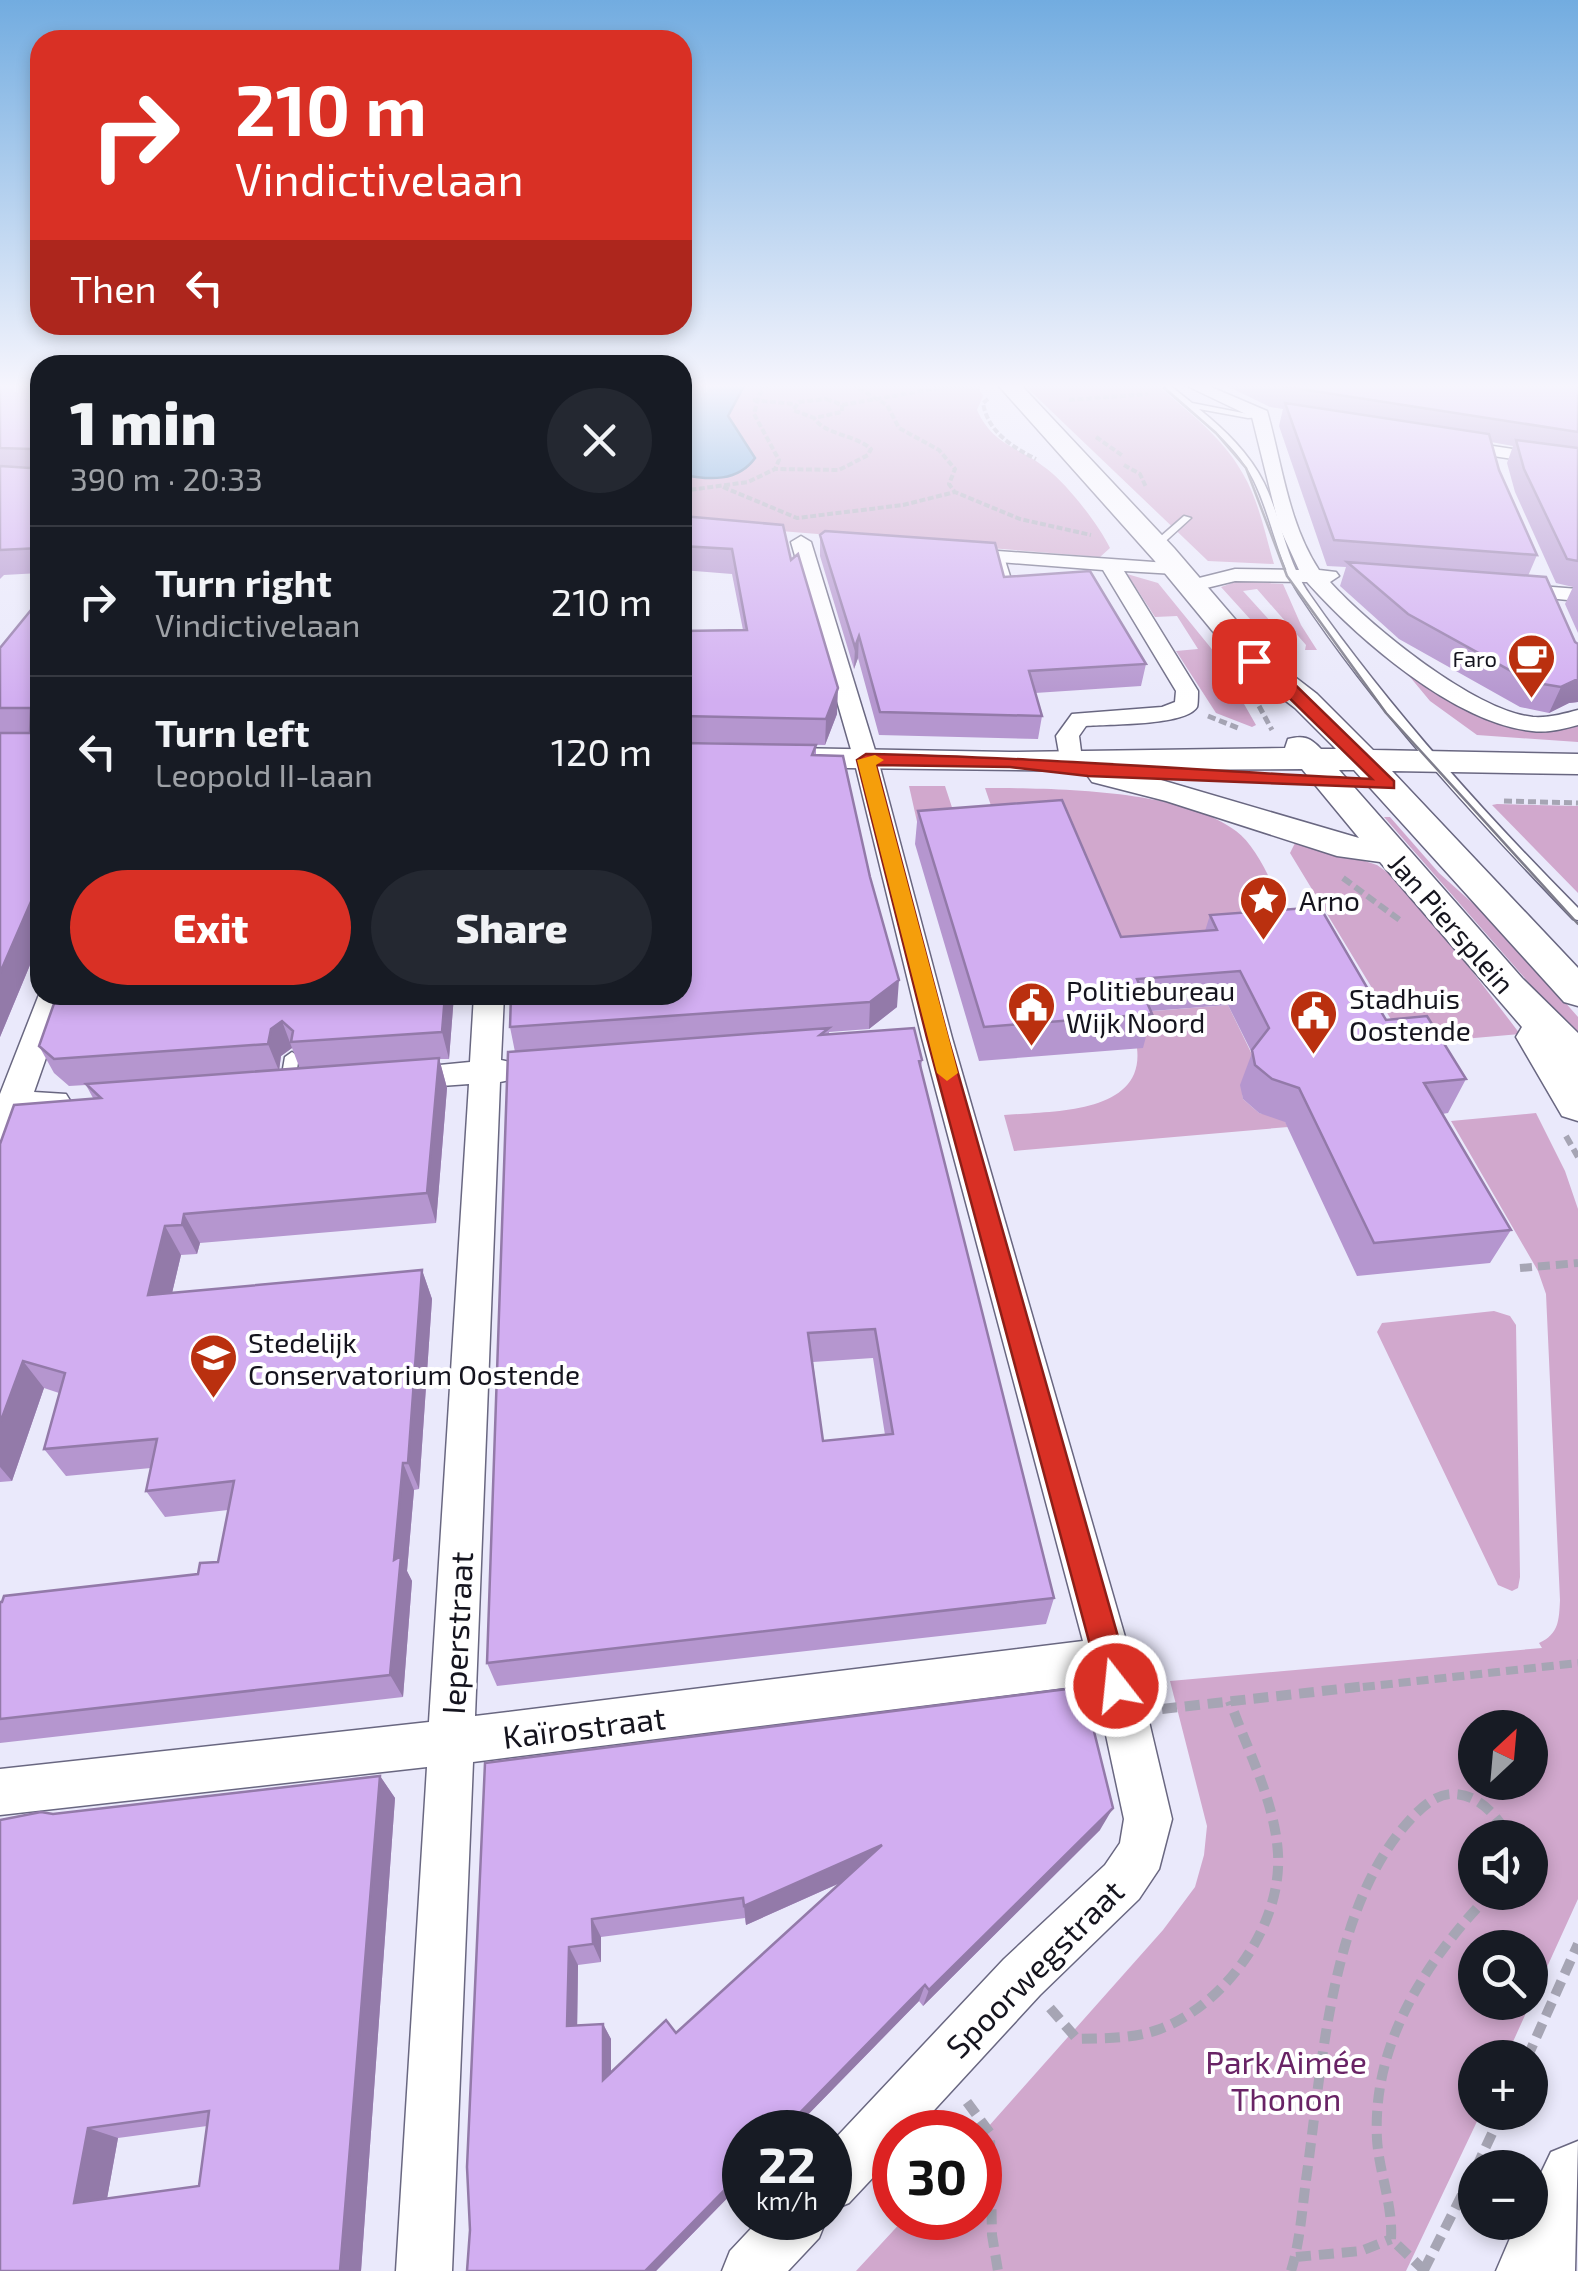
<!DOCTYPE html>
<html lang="en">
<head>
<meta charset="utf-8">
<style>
	:root { --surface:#171b24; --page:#242831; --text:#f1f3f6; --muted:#9ea1a6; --line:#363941; --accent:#d93025 }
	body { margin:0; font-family:"Exo 2",sans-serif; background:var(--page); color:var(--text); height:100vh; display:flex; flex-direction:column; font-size:38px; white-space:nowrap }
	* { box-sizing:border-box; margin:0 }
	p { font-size:32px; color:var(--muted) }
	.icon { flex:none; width:55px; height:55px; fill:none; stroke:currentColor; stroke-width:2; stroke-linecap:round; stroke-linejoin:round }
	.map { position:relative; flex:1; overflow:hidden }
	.panel { position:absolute; left:30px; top:355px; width:662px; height:650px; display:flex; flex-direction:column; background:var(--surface); border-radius:30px; box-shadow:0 5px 15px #0003 }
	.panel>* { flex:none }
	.guide { position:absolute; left:30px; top:30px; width:662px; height:305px; border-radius:30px; box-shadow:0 5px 15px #0003; background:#d93025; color:#fff; overflow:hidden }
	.needle { width:65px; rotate:26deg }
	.tools { position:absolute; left:1458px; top:1710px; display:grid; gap:20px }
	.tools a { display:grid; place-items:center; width:90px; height:90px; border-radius:50%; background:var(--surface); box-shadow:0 5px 15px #0003; font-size:50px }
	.speed { position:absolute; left:722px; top:2110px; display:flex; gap:20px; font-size:50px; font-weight:700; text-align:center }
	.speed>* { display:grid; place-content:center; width:130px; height:130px; border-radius:50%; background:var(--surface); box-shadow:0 5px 15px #0003; line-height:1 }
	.speed small { font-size:25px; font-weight:400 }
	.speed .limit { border:15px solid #d22; background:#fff; color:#111 }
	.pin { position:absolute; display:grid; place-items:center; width:85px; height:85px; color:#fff; margin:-42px; border-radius:20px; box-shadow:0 5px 15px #0006 }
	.me { position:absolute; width:110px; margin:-55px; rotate:344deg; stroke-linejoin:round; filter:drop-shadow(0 0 8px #0008) }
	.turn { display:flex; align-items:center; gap:35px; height:210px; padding:0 40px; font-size:45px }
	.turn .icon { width:130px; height:130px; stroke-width:2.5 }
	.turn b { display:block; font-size:70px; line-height:85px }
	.then { display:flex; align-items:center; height:95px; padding:0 40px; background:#0003; gap:20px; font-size:38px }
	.round { display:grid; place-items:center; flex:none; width:105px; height:105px; border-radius:52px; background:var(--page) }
	.head { display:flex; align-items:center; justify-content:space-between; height:170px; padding:0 40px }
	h1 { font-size:60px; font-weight:800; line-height:75px }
	.action { display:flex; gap:20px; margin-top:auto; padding:20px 40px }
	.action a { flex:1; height:115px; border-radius:60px; background:var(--accent); color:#fff; font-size:40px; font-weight:800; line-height:115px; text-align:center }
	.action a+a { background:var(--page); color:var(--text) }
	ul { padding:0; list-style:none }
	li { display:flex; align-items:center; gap:30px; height:150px; padding:0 40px; border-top:2px solid var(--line) }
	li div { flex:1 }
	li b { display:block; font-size:38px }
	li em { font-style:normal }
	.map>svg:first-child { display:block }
	.green { fill:#d1a8cd; fill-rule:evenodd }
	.water { fill:#619fd3; stroke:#4a759d; stroke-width:2.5 }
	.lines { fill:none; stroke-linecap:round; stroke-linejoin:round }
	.lane-casing { stroke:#696781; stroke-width:3 }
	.street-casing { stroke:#696781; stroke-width:3 }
	.secondary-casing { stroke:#696781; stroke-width:3 }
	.path-far4 { stroke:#a6a5b4; stroke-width:4; stroke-dasharray:6 2.5; stroke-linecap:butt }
	.path-far3 { stroke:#a6a5b4; stroke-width:5; stroke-dasharray:8 4; stroke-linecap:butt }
	.path-far2 { stroke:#a6a5b4; stroke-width:6; stroke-dasharray:10 5; stroke-linecap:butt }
	.path-far1 { stroke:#a6a5b4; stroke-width:8; stroke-dasharray:12 6; stroke-linecap:butt }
	.path { stroke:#a6a5b4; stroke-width:10; stroke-dasharray:15 8; stroke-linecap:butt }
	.lane { fill:#fff; fill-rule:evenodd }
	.street { fill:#fff; fill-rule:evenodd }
	.secondary { fill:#fff; fill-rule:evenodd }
	.tram { stroke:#7e7d8b; stroke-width:2.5 }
	.wall { fill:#b596cf; fill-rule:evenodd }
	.shaded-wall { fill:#937aa9 }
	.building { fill:#d2aef1; stroke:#937aa9; stroke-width:2.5; fill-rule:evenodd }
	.route { fill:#d93025; stroke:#8d1f18; stroke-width:2.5 }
	.slow { fill:#f59e0b }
	.labels { text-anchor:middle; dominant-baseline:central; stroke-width:8; stroke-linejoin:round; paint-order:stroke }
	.far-poi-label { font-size:22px; fill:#15141e; stroke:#fff; text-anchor:end }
	.poi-label { font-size:28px; fill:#15141e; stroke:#fff; text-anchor:start }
	.street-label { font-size:28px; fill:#15141e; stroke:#fff }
	.near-street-label { font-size:32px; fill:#15141e; stroke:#fff }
	.near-park-label { font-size:32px; fill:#692365; stroke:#fff }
</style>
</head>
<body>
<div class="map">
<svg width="1578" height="2271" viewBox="0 0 1578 2271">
	<rect width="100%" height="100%" fill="#eae9fb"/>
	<path class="green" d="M682,384H976L983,396L977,410C994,447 1019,446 1047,469C1067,484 1099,525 1110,548L1100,557L683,523Z
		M1023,384H1156C1187,411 1223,437 1243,474C1259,501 1265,534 1274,564L1208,561Z
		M1127,574L1158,583L1215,653L1256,725L1252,727L1216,713L1176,651L1198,649L1177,616L1155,617Z
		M1238,581L1283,584L1301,625L1317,650H1305L1306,645L1257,589L1243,591L1290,643L1278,650L1221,587Z
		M1395,659L1482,712L1578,724V742L1477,735L1430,701Z
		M909,786H945L963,841L922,844Z
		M985,788C1052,788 1182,789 1236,831C1261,849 1280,903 1294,931L1102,945L1002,838Z
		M1497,804L1578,806V893L1492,805Z
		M1384,817H1390L1439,873L1497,925L1578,1017V1039Z
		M1297,839L1377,865L1408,887L1520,1034L1406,1044L1290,853Z
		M1228,1005L1261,1073L1241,1083L1243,1099L1259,1113L1283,1118L1288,1127L1014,1151L1004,1115C1050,1111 1145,1115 1137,1048L1143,1047L1129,1013Z
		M1536,1113L1565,1171L1578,1209V1899L1506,2057L1475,2058V2112L1481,2113L1406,2271H856L905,2218H980V2136L1163,1930L1195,1887L1204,1855L1207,1826L1170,1681L1542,1648L1539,1643C1559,1634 1559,1620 1560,1600L1546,1294L1538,1271L1451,1121ZM1475,1728H1530V1782H1475ZM1475,1838H1530V1892H1475ZM1475,1948H1530V2002H1475Z
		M1494,1311L1510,1316L1516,1325L1520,1577L1518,1588L1512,1591L1498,1585L1377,1332L1382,1323Z"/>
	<path class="water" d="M685,384H745L728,416L755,458C738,482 709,480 683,475Z"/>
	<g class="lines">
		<defs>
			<path id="lane" d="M1160,384H1168L1192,403L1248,414L1264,413V417L1248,418L1199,409C1225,430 1249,453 1264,483C1282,520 1286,561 1310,595C1389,708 1482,811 1578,908V920L1573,919C1476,818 1377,712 1299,594C1277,559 1272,518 1254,481C1234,439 1193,415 1160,384Z
				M1184,516L1191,518L1158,548H1152V544Z
				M999,554L1004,557L1015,592L1013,594L1005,592L994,557Z
				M292,1052L299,1057L294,1086L287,1091L280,1086L285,1057Z"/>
			<path id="street" d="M1183,384H1204L1267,411C1282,463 1288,523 1319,570L1336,572L1339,576L1330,582C1369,625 1474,711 1533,717C1549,718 1563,714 1578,710V725C1563,729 1548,733 1532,731C1454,723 1357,638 1307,582L1235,581L1190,592L1183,590L1180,586L1183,582L1235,569L1299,570L1279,526L1252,417Z
				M1453,440L1578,459V469L1447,449L1444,445Z
				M801,536L811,542L878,760L952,1038L1147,1713L1172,1819L1159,1869L1139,1899L1040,1995L914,2132H895V2154L849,2203L830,2211V2144L1004,1959L1105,1865L1120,1843L1124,1819L1095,1684L473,1762L452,2271H396L427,1767L0,1815V1769L429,1722L469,1084L399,1089L388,1086L383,1078L388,1070L470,1062L474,995H504L501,1060L515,1063L520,1071L515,1079L500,1082L475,1716L1083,1641L922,1038L854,760L791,542Z
				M956,548L1182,564V572L1175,574L1124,571L1198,691C1198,693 1198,705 1197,707C1186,726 1107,724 1086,726L1079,736L1082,759L1070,766L1061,764L1056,736L1072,714L1162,707L1175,702L1176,691L1103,570L949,558L946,554Z
				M1513,584L1578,589V601L1506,594L1503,590Z
				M40,992L68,995L34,1092L66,1094L71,1102L66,1110L25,1116L12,1150L0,1153V1094Z
				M761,2218H827L819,2238L788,2271H722L730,2251Z"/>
			<path id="secondary" d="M997,384H1020L1174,548L1265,654L1317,694L1373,750L1578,754V774L1392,771L1578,968V1006L1564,1002L1354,770H1339L1522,978L1578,1033V1121L1562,1116L1516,1037L1522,1027L1380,862L1337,856L1166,801L1092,782L1087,775L1090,771L682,766V746L1010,752L1285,748L1288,739C1303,735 1310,737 1321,749H1336L1295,708L1243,668L1154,560ZM1302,769L1359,838L1127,770Z
				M1578,2141L1575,2271H1496L1517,2222H1530V2196L1551,2152Z"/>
		</defs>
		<use href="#lane" class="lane-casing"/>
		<use href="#street" class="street-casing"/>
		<use href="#secondary" class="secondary-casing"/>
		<path class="path-far4" d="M768,384L759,395L754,414L779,460L775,469
			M851,384L887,405L899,428L939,450L955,469L949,484L954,491
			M826,399L842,405V412L814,418L793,410L799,402Z
			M988,399L983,403C988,432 1011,446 1036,459
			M753,400L794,404
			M1069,400L1148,394
			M842,405L951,386L980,388
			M1096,437L1123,456
			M1124,465L1140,474L1146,487
			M723,487L797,518L903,505L955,492L1020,519L1091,535
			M682,491L748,482L775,469L839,470L868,455L871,449C854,434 825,435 814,418"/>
		<path class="path-far3" d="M1259,706L1272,730
			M1208,716L1238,728
			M1504,801L1578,803"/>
		<path class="path-far2" d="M1343,878L1401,921
			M1566,1136L1578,1157"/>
		<path class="path-far1" d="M1520,1268L1578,1263
			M1345,1689L1578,1663"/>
		<path class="path" d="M1162,1709L1367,1686
			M1050,2008L1077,2039C1105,2038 1134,2039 1160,2029C1226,2004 1282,1925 1278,1854C1275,1801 1247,1750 1230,1701
			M1527,2058L1578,1944
			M967,2102L990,2133L992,2235L998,2271
			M1476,2168L1502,2112
			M1296,2257L1361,2251L1391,2239
			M1424,2270L1475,2169
			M1291,2271C1300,2242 1302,2210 1306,2180C1322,2069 1329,1918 1402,1829C1414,1815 1431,1795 1451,1794C1478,1793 1498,1816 1509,1838
			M1425,2271L1391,2239C1393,2204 1379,2173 1377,2139C1372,2042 1427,1959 1492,1892"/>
		<use href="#lane" class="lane"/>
		<use href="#street" class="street"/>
		<use href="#secondary" class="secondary"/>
		<path class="tram" d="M1160,384L1216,433L1246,468L1287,576L1386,713L1578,924"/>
	</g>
	<path class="wall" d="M0,384H40V573L4,575L0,579Z
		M1223,384H1578V633L1565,604L1573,587L1556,583L1515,492L1507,463L1513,446L1491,442L1499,470L1537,555L1528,576L1575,642L1578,644V702L1569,703L1549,713L1520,707L1399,639L1340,586L1346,567L1327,566L1279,426L1283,409L1270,407Z
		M682,516L791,560L837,714L825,745L682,742V631L743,630L732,574L682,570Z
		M820,535L1146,664L1141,686L1035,693L1042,716L1038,739L879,735L858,658L854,669L820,556Z
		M40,599V941L0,1037V648Z
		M816,745V755L897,1007L869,1029L829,1032V1034L922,1060L921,1069L1054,1598L1046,1624L497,1686L487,1663L515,1052L510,1027ZM873,1358L885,1435L823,1441L813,1362Z
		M918,811L1121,937L1205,931L1210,915L1386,1020L1466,1079L1448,1113L1442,1114L1511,1230L1490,1263L1357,1276L1285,1122L1259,1113L1243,1099L1240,1085L1252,1053L1228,1005L1152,1011V1014L1143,1048L979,1061L915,844Z
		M454,995L449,1059H439L447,1088L436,1223L200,1243L197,1254L181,1255L172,1293L422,1270L432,1299L419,1489L414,1490L407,1571L412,1581L403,1697L0,1743V1602L198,1574L218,1562L228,1510L165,1517L146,1491L151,1468L66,1476L44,1449L59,1393L44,1388L12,1481L0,1482V1144L93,1098L86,1085L69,1086L54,1073L39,1046ZM292,1048L300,1069L279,1070L281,1056Z
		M485,1763L1100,1830L923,2006L919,2001L791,2132H745V2180L656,2271H467L470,2230ZM840,1883L676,2033L611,2072V2039L603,2024L577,2025L578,1965L601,1962V1937L745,1918L746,1925Z
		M380,1776L395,1798L361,2271H0L53,1814ZM207,2126L199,2186L107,2198L118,2138Z"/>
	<path class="shaded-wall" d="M859,636L858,658L854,669L855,647Z
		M1578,679V702L1569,703L1549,713L1561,687Z
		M838,688L837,714L825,745L826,719Z
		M40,881V941L0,1037V973Z
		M899,980L897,1007L869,1029L870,1002Z
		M445,995H454L449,1059L442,1032Z
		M282,1021L292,1048L281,1056L279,1071L268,1044L271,1029Z
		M439,1058L447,1088L436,1223L427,1193Z
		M184,1214L200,1243L197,1254L182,1225Z
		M165,1226L181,1255L165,1323L148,1295Z
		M422,1270L432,1299L419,1489L408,1463Z
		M23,1361L44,1388L12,1481L0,1467V1423Z
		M403,1463L414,1490L407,1571L412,1581L403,1697L390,1675L394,1560Z
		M380,1776L395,1798L361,2271H340Z
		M1113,1808L1100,1830L923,2006L929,1990Z
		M882,1845L878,1866L746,1925L744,1906Z
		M592,1919L601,1937V1962L593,1944Z
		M569,1947L578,1965L577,2041L567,2026Z
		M925,1985L919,2001L791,2132H781Z
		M603,2024L611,2039V2093L603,2080Z
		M88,2128L118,2138L105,2210L74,2203Z
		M745,2169V2180L656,2271H645Z"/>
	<path class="building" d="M0,384H40V548L0,550V466L30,468L34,465L31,449L0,448Z
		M1272,384L1578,386V432L1275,385Z
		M1285,403L1489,434L1499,470L1537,555L1334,540Z
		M1516,440L1578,448V561L1567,559L1524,469Z
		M682,516L783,525L791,560L798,554L838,688L826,719L682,716V631L747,630L732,549L682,546Z
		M825,531L995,543L1004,577L1090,571L1146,664L1029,671L1042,716L880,712L859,636L855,647L820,535Z
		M1347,562L1546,577L1575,642L1578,644V679L1561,687L1531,682L1408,614Z
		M40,599V881L0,973V733H30L31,708H0V648Z
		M682,743L816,745L812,755L843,756L870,877L899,980L870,1002L510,1027L511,995H682Z
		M1062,800L1121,937L1217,930L1210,915L1320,907L1386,1020L1427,1016L1466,1079L1424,1083L1511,1230L1374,1243L1299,1088L1272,1079L1255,1065L1252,1050L1269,1028L1240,971L1137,979L1152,1014L984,1027L918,811Z
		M57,995H445L442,1032L291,1042L293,1031L282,1021L271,1029L268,1044L54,1059L39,1046Z
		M829,1028L820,1035L914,1028L922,1060L919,1061L1054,1598L487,1663L508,1052ZM875,1329L893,1434L823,1441L808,1333Z
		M439,1058L427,1193L184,1214L182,1225L165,1226L148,1295L422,1270L408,1463H403L394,1560L401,1556L390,1675L0,1719V1602H2L4,1596L198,1574L200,1563L218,1562L234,1481L146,1491L157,1439L44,1449L65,1373L23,1361L0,1423V1144L14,1105L101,1098L86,1084Z
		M1083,1687L1113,1808L929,1990L925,1985L781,2132H745V2169L645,2271H467L470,2230L467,2167L485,1763ZM882,1845L676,2033L666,2020L603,2080V2024L567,2026L569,1947L593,1944L592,1919L743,1898L744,1906Z
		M380,1776L340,2271H0V1820L41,1812L53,1814ZM209,2111L199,2186L74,2203L88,2128Z"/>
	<linearGradient id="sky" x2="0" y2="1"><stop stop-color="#72ace0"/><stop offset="0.55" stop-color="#f6f5fd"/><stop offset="1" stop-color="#f6f5fd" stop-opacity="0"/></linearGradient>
	<rect width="1578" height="702" fill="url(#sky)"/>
	<path class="route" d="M1249,657H1260L1280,670L1394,781V788L1088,776L1010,767L876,765L948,1038L1132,1686L1127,1697L1116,1702L1106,1697L1101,1686L927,1038L857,760L866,754C1035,757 1203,771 1372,779L1268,677L1249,664Z"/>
	<path class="slow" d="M875,755L884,760L876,765L958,1073L947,1081L937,1073L857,760Z"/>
	<defs>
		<symbol id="cafe-pin" viewBox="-11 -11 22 30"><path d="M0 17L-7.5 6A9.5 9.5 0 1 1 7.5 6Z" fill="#ba300f" stroke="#fff"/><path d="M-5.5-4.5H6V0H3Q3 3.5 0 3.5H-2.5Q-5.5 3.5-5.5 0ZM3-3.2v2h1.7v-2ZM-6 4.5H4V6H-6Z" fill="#fff"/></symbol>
		<symbol id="sight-pin" viewBox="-11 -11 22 30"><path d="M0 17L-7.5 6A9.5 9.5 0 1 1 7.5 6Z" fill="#ba300f" stroke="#fff"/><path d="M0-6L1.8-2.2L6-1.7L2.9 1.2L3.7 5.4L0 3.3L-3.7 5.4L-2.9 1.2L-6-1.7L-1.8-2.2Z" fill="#fff"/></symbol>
		<symbol id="civic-pin" viewBox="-11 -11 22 30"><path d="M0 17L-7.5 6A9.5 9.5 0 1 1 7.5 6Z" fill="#ba300f" stroke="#fff"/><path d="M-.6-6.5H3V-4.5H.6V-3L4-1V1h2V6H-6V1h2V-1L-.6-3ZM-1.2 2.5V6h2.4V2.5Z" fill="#fff"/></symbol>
		<symbol id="school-pin" viewBox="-11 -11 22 30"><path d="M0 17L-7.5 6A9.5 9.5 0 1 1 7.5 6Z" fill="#ba300f" stroke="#fff"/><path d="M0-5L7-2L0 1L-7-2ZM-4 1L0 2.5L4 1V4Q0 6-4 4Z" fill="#fff"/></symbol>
	</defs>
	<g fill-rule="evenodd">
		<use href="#cafe-pin" x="1504" y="630" width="55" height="75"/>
		<use href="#sight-pin" x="1236" y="872" width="55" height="75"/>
		<use href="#civic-pin" x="1004" y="978" width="55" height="75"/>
		<use href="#civic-pin" x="1286" y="986" width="55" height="75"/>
		<use href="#school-pin" x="186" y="1330" width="55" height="75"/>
	</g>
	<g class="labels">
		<g class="far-poi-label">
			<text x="1497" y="658">Faro</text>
		</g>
		<g class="poi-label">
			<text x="1299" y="900">Arno</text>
			<text x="1066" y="990">Politiebureau<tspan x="1066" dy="32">Wijk Noord</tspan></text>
			<text x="1349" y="998">Stadhuis<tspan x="1349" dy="32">Oostende</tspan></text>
			<text x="248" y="1342">Stedelijk<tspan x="248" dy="32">Conservatorium Oostende</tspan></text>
		</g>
		<g class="street-label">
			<text transform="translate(1452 923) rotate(49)">Jan Piersplein</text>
		</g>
		<g class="near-street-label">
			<text transform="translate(456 1633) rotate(-87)">Ieperstraat</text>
			<text transform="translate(584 1726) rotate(-7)">Kaïrostraat</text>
			<text transform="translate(1034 1968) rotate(-45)">Spoorwegstraat</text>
		</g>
		<g class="near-park-label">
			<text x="1286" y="2061">Park Aimée<tspan x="1286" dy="37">Thonon</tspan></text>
		</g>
	</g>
</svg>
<div class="tools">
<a><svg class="needle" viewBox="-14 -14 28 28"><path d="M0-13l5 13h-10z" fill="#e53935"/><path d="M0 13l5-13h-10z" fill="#9ea1a6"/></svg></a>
<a><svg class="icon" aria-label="sound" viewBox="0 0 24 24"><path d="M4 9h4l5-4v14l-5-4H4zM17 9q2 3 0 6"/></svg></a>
<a><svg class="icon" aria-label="search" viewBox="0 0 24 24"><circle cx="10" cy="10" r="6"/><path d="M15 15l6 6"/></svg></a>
<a>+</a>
<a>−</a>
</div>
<div class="speed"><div>22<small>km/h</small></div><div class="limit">30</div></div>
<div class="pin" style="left:1254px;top:661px;background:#d93025"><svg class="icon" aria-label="arrive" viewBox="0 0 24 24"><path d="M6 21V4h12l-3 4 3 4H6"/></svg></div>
<svg class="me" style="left:1116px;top:1686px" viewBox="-20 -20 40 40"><circle r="17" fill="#d93025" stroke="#fff" stroke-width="3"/><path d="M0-11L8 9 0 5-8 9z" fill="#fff"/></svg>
<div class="guide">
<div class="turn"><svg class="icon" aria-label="right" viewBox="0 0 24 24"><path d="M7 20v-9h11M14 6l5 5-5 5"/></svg><div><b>210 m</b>Vindictivelaan</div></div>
<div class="then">Then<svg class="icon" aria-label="left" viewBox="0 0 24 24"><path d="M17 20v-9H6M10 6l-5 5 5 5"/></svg></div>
</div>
<section class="panel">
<div class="head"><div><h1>1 min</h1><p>390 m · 20:33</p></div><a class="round"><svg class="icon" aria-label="close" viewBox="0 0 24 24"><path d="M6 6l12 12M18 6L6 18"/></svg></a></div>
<ul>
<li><svg class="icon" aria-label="right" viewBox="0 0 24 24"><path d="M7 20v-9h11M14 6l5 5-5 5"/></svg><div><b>Turn right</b><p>Vindictivelaan</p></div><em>210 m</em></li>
<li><svg class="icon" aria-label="left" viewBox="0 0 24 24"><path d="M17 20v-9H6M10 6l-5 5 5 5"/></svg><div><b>Turn left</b><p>Leopold II-laan</p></div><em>120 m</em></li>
</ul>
<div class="action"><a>Exit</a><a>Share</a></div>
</section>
</div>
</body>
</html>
